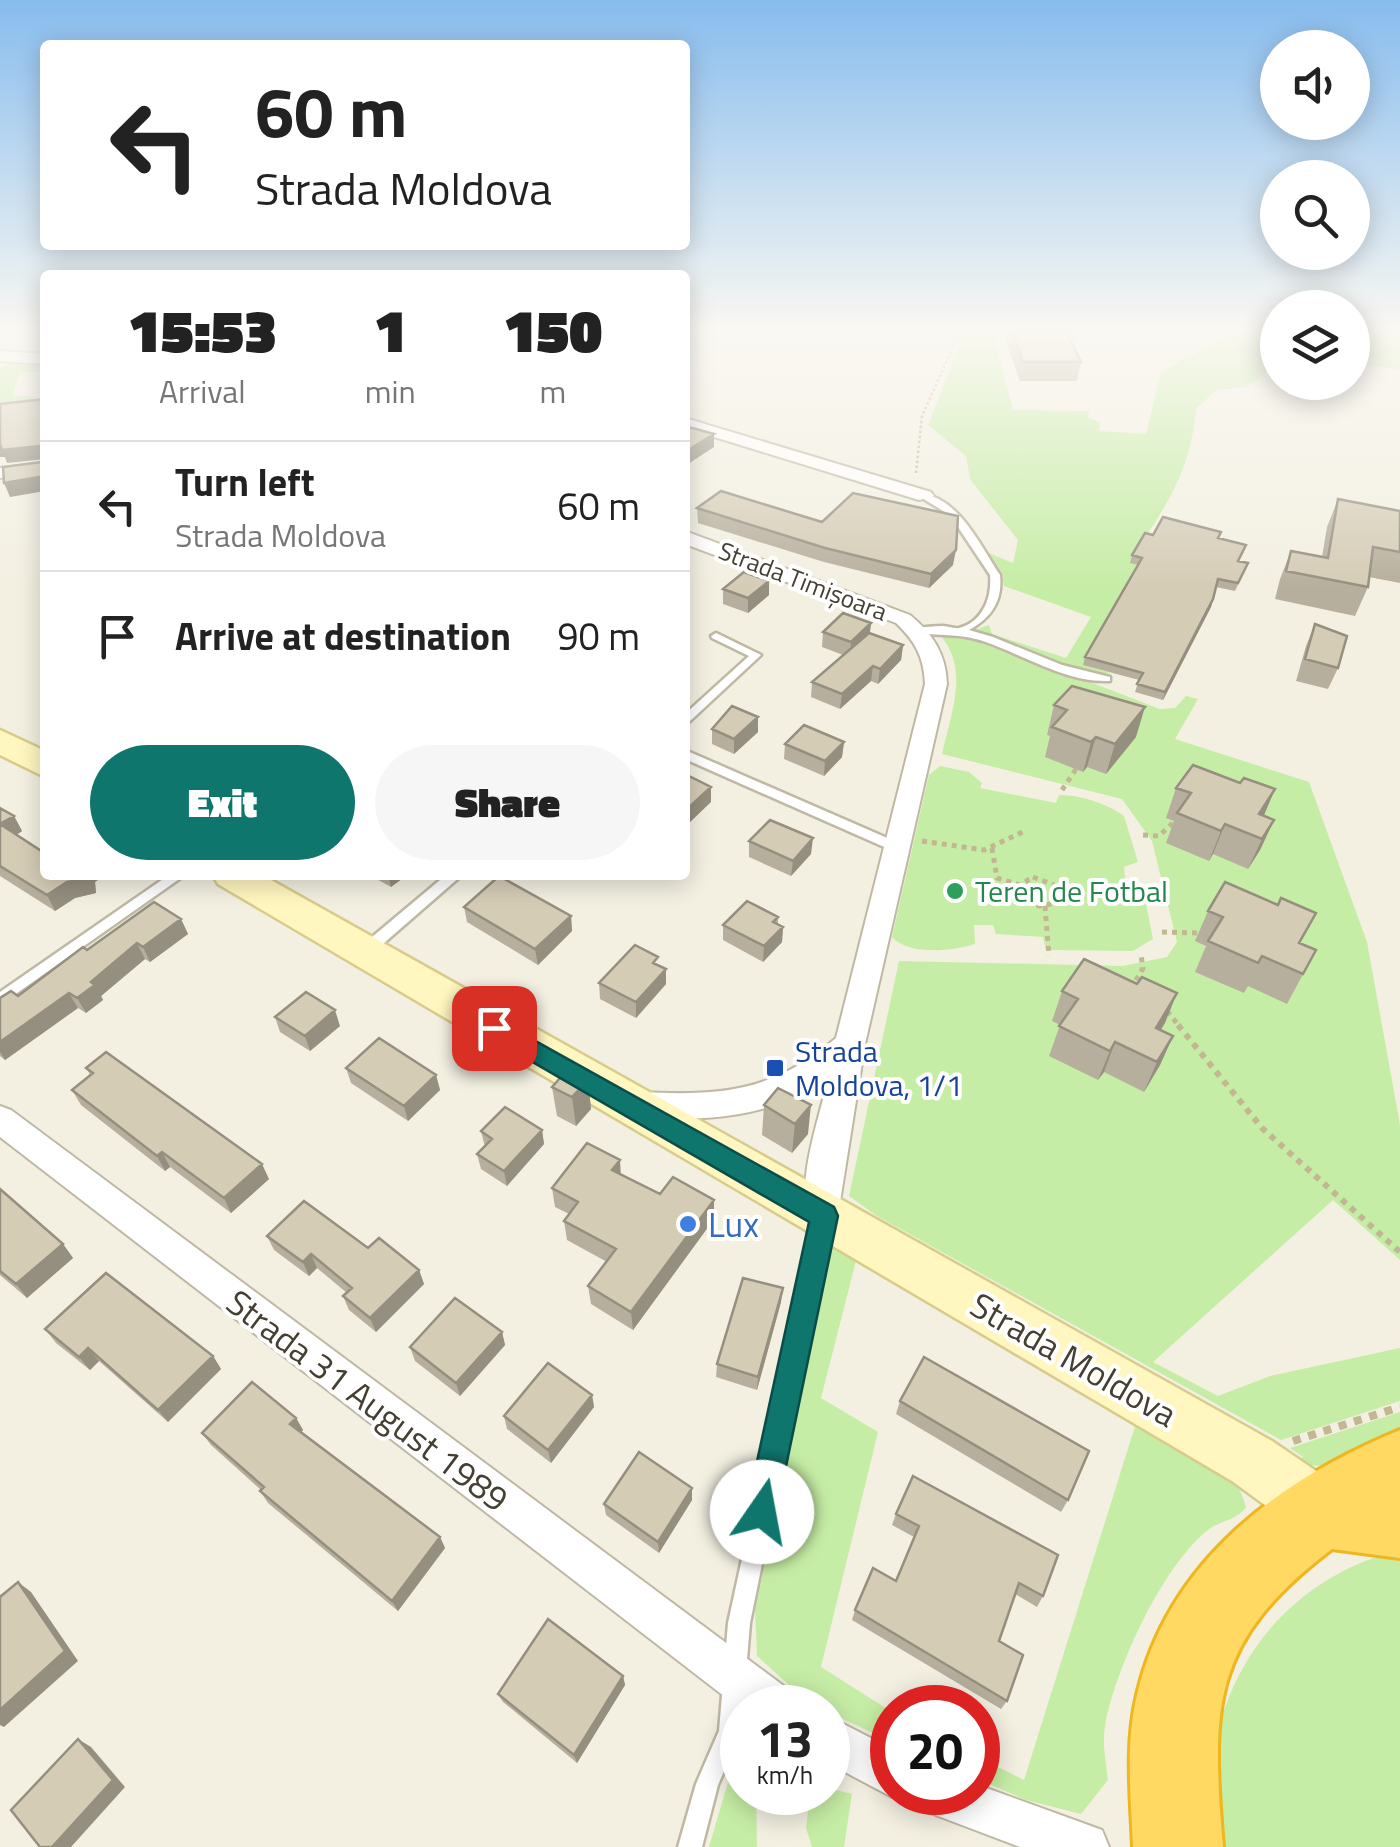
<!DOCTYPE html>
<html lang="en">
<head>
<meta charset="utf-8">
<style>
	:root { --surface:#fff; --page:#f6f6f6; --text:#222; --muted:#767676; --line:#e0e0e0; --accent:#0f766e }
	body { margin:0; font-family:"Titillium Web",sans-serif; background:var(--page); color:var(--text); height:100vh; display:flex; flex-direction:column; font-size:38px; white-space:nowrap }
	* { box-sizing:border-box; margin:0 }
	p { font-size:32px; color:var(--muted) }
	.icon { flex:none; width:55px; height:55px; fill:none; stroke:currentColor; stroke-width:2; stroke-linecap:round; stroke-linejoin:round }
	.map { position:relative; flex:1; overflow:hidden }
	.drawer { position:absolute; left:40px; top:270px; width:650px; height:610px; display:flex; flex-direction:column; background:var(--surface); border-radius:10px; box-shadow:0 5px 25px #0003 }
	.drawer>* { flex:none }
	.hud { position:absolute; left:40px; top:40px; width:650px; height:210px; border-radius:10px; box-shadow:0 5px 25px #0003; background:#fff; color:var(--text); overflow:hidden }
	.buttons { position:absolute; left:1260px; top:30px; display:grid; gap:20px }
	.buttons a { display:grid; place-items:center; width:110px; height:110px; border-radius:50%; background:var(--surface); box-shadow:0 5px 25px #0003; font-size:50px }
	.speed { position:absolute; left:720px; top:1685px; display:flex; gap:20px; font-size:50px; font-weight:700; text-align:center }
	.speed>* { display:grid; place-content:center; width:130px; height:130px; border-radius:50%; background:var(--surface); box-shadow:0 5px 25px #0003; line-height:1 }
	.speed small { font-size:25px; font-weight:400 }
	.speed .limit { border:15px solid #d22; background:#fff; color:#111 }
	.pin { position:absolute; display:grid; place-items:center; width:85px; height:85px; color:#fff; margin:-42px; border-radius:20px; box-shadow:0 5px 15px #0006 }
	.me { position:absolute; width:110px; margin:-55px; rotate:12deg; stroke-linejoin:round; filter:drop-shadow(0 0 8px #0008) }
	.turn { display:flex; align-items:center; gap:35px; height:210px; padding:0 50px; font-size:45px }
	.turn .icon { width:130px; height:130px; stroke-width:2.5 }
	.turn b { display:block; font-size:70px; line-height:85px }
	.eta { display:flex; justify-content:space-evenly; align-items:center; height:170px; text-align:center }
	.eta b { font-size:60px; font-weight:800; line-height:70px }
	.primary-button { display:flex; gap:20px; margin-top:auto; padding:20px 50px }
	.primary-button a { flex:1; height:115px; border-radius:60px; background:var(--accent); color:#fff; font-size:40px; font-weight:800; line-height:115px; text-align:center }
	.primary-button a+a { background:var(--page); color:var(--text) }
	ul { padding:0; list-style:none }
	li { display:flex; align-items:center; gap:30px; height:130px; padding:0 50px; border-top:2px solid var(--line) }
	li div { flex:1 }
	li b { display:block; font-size:38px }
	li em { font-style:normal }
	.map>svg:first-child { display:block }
	.green { fill:#c6eda5 }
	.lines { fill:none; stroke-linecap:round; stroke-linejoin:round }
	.lane-casing { stroke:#bfb8a4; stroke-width:5 }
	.street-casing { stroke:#bfb8a4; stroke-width:4 }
	.secondary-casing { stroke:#d8cc8c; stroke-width:5 }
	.highway-casing { stroke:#efb620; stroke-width:6 }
	.path-far3 { stroke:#c3b693; stroke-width:2.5; stroke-dasharray:2.5 2.5; stroke-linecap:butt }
	.path-far2 { stroke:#c3b693; stroke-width:5; stroke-dasharray:5 5; stroke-linecap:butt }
	.path-far1 { stroke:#c3b693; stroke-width:6; stroke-dasharray:6 6; stroke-linecap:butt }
	.path { stroke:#c3b693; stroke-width:8; stroke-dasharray:8 8; stroke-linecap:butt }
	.lane { fill:#fff; fill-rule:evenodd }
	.street { fill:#fff; fill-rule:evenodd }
	.secondary { fill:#fff6c0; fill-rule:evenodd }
	.highway { fill:#ffd961; fill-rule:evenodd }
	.wall { fill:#b7af9d }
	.shaded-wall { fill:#958f7f }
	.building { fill:#d5ccb6; stroke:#958f7f; stroke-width:2.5 }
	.route { fill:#0f766e; stroke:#0a4d48; stroke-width:2.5 }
	.leisure-dot { fill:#2e9e5b; stroke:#fff; stroke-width:4 }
	.transit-dot { fill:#1a4fb4; stroke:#fff; stroke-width:4 }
	.shop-dot { fill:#3f7fe0; stroke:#fff; stroke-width:4 }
	.labels { text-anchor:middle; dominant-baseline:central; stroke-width:8; stroke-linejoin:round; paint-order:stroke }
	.far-street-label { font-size:25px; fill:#453f32; stroke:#fff }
	.leisure-label { font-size:30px; fill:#27864d; stroke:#fff; text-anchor:start }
	.transit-label { font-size:30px; fill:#164399; stroke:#fff; text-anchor:start }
	.near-shop-label { font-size:35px; fill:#366cbe; stroke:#fff; text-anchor:start }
	.near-street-label { font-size:35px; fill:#453f32; stroke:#fff }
</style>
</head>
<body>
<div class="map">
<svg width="1400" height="1847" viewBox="0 0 1400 1847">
	<rect width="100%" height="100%" fill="#f3f0e2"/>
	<path class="green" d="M965,331H992L1013,410L1089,411L1088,418L1100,422L1099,431L1146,434L1161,372L1237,331H1277V364L1247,387L1216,390L1196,409C1190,476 1164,507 1130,562L1140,565L1083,664L1111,673H1087L974,630L989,625L992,634L1066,658L1091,617L1004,586L1002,573L986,552L1013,563L1018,540L970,479L966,456L928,425Z
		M1353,331H1400V370L1353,363Z
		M16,361L45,362V371L20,373L12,396L36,397L0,407V368Z
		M947,632L1002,648L1160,709L1175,708L1186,696L1198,699L1175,739L1309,782L1367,942L1400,1125V1260L1333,1200L1153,1362L1218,1396L1270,1376L1400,1348V1401L1281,1440L877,1216L849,1196L899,961L1123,966L1167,957L1177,942L1152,841L1122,799L942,754C951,713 970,669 940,635Z
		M940,766L969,772L982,783L980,788L1056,803L1059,795C1081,795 1106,803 1124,816L1138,862L1124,867L1127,895L1146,904L1153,939L1133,951L1046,950L1043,937L996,934L993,925H974L975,944C952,951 909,956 892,937L929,775Z
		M830,1239L858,1253L821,1398L878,1432L821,1667L892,1712V1742L828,1712V1708L810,1704L757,1656L755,1611Z
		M1400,1412V1441L1318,1466L1295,1463L1303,1457L1290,1448Z
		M1137,1420L1235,1476L1246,1507C1237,1521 1220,1520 1208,1530C1162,1566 1115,1670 1105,1726C1102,1743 1106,1763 1108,1780L1081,1814L1026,1800L978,1779V1757L1024,1780Z
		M1400,1550V1847H1217C1215,1822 1210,1795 1212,1770C1221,1661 1296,1575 1400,1550Z
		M742,1761V1792L756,1793L757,1847H709L730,1775Z
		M828,1788L852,1794L844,1847H812L806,1828L810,1794L828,1792Z"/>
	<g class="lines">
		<defs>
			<path id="lane" d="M922,494C959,498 981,547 1000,575C1003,601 991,618 969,630L993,637L1062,665L1110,677V681C1066,683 1024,655 983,641C957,633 939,636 913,633V629L917,628C925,627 934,626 942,626C947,626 954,629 959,628C983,622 992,597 990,575L950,515L922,498Z
				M716,633L761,655L689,722L685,723V714L749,656L712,638L711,636Z
				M685,750L901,844L902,847L901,850H891L685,759Z
				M169,875H185L0,1005V992Z
				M446,875H462L369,956H359L357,952L359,948Z
				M823,1216L829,1219L831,1224L750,1623L741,1732L718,1785L702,1847H678L696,1784L719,1731L728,1623L815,1224L817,1219Z"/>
			<path id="street" d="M0,351L45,354V364L0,361Z
				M685,418L931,492L934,496L919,500L685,428Z
				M45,463V473L0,478V468Z
				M685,531L910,615C933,634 946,654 947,684L865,1044L836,1227L824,1231L812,1227C793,1186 819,1121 828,1079C771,1118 707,1121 640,1118L629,1114L624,1105L629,1096L640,1092C721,1096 773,1092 836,1038L925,684C924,657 915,641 896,623L685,544Z
				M0,1106L11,1110L792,1692L798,1708L742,1710L0,1137Z
				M828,1716L892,1749V1792H903L892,1797L828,1763Z
				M978,1785L1102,1830L1109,1847H1020L917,1808L910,1792H978Z"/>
			<path id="secondary" d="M0,730L45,751V777L0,755Z
				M213,875H262L1272,1441L1341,1488L1349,1509L1341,1530L1320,1538L1299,1530L1232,1481L218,884Z"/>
			<path id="highway" d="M1400,1430V1558L1332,1549C1211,1641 1211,1705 1223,1847H1133C1131,1797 1125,1744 1137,1695C1168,1560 1281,1479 1400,1430Z"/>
		</defs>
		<use href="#lane" class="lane-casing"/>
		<use href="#street" class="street-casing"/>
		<use href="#secondary" class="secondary-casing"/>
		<use href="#highway" class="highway-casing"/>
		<path class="path-far3" d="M916,473L922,416L960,331"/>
		<path class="path-far2" d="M1062,790L1076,769
			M1143,835L1159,836L1175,821
			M922,841L984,850L1027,830
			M992,848L997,878L1020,885
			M1033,877L1057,886L1061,895L1057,903L1039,906L1023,898L1020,885Z
			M1045,906L1049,956
			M1162,932L1200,933
			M1131,989L1143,968L1141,955
			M1167,1011L1180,1027"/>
		<path class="path-far1" d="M1178,1025L1262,1128L1400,1252"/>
		<path class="path" d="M1293,1441L1400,1407"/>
		<use href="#lane" class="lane"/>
		<use href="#street" class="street"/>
		<use href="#secondary" class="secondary"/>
		<use href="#highway" class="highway"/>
	</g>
	<path class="wall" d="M1002,331H1066L1081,362L1077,381H1020Z
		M1338,499L1400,511V583L1369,577L1368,587L1355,616L1275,599L1280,579L1291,551L1322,557L1327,527Z
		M697,508L953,565L929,588L824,562L698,523Z
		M1153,535L1219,538L1246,545L1239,561L1248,563L1235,591L1216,587L1211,607L1163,700L1135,692L1139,680L1083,665L1085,657L1139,565L1130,563L1132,555Z
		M723,589L769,595L748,613L723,604Z
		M871,623L870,633L903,645L901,660L878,684L871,681L840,709L811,697L812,682L843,655L822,647L823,632Z
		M1315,624L1338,668L1328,689L1296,681L1306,646Z
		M1054,705L1136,737L1106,774L1087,767L1083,772L1045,757L1050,736L1047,735Z
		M758,717V732L734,754L712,744V729Z
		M844,742L842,757L824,776L784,759L785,744Z
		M1240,783L1275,789L1263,816L1274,820L1260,850L1248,869L1213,854L1209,861L1166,843L1174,821L1166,818L1176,788Z
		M0,808L14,816L22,831L16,835L45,875H105L95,882L96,893L75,898L55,911L0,876Z
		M749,841L811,854L791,876L749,857Z
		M369,875H407L391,887Z
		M464,907L571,916L572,931L538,965L467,922Z
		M1208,911L1316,950L1287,1004L1248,986L1244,993L1195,972L1206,946L1195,941Z
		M778,917V924L783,927L782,942L763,962L723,940V925Z
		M181,919L188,934L150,962L145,959L101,996L103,1000L86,1013L78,1008L5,1060L0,1056V998L18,996L87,950Z
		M658,965L666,984L636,1018L600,999L599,983Z
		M1137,984L1177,993L1160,1030L1173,1036L1160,1065L1144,1092L1104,1072L1098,1080L1049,1056L1060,1025L1052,1021L1062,991Z
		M275,1017L340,1026L310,1051L280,1032Z
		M86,1068L269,1179L231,1213L170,1167L165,1171L81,1105L72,1090L91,1076Z
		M346,1068L436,1075L440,1090L408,1121L351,1083Z
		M588,1080L591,1109L576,1126L557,1116L552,1087Z
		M778,1088L808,1134L792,1153L762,1135L764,1105Z
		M542,1130L544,1144L507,1186L481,1169L477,1154L485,1147L481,1131Z
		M621,1174L714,1219L633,1330L591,1304L588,1286L607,1262L567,1240L564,1221L569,1214L555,1207L552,1188Z
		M0,1189L63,1244L73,1258L27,1298L0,1275Z
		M267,1236L368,1248L419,1270L424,1284L376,1332L349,1310L343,1296L347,1293L317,1268L309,1276L274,1250Z
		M781,1302L757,1390L716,1377L717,1364Z
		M45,1329L213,1356L221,1369L168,1422L99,1361L90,1370L56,1343Z
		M502,1332L505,1345L460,1396L415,1361L410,1347Z
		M592,1395L594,1407L551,1463L507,1429L504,1416Z
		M900,1401L1068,1500L1061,1512L896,1414Z
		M296,1418L303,1430L301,1432L440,1537L445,1548L398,1611L268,1503L260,1491L261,1490L211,1445L202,1433Z
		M692,1488V1500L659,1553L606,1515L604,1504Z
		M896,1514L1043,1596L1037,1607L1015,1594L999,1641L1007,1701L1001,1709L852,1620L855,1610L896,1581L914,1537L892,1525Z
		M623,1676L625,1685L577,1763L503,1702L498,1694Z"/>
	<path class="shaded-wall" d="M714,434V447L685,466V452Z
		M0,443L39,446L45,459L7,463L5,457H0Z
		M45,476V491L10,497L4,483Z
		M956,550L953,565L929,588L931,574Z
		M769,581V595L748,613V598Z
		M1213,599L1211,607L1163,700L1165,692Z
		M871,623L869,638L850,657L851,642Z
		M903,645L901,660L878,684L880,669Z
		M873,666L871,681L840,709L842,694Z
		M689,686L690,701L685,705V690Z
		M1145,707L1136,737L1106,774L1115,744Z
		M758,717V732L734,754V739Z
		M1096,737L1087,767L1083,772L1091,742Z
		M844,742L842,757L824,776L825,761Z
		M711,787V802L685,827V811Z
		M1275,789L1262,820L1259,814Z
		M14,816L22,831L9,840L0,824Z
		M1274,820L1260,850L1248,869L1262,839Z
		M1225,824L1213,854L1209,861L1221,831Z
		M813,838L811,854L791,876L793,861Z
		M88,875H105L95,882L96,893L75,898L55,911L47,895L67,882Z
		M388,875H407L391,887Z
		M571,916L572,931L538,965L535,949Z
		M181,919L188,934L150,962L143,947Z
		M783,927L782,942L763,962L764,946Z
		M137,943L145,959L101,996L103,1000L86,1013L77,998L91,982Z
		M666,969V984L636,1018V1002Z
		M69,993L78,1008L5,1060L0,1052V1042Z
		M1177,993L1165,1023L1144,1058L1156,1028Z
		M335,1010L340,1026L310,1051L305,1036Z
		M1173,1036L1160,1065L1144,1092L1157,1062Z
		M1115,1042L1104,1072L1098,1080L1110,1051Z
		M436,1075L440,1090L408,1121L404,1106Z
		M588,1080L591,1109L576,1126L572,1097Z
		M811,1105L808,1134L792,1153L795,1124Z
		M542,1130L544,1144L507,1186L504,1171Z
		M162,1152L170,1167L165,1171L157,1156Z
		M620,1160L621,1179L612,1170Z
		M262,1164L269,1179L231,1213L224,1198Z
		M714,1200V1219L633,1330L631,1312Z
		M63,1244L73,1258L27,1298L16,1284Z
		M311,1254L317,1268L309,1276L303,1262Z
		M419,1270L424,1284L376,1332L370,1318Z
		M783,1288L781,1302L757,1390L758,1377Z
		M502,1332L505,1345L460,1396L456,1383Z
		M88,1348L99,1361L90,1370L79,1357Z
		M213,1356L221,1369L168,1422L158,1410Z
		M592,1395L594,1407L551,1463L548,1450Z
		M296,1418L303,1430L297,1436L290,1424Z
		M692,1488V1500L659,1553L658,1542Z
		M440,1537L445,1548L398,1611L392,1601Z
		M18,1582L31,1592L78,1661L4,1727L0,1725V1710Z
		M623,1676L625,1685L577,1763L574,1755Z
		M78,1739L91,1747L125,1787L71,1847H52Z"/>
	<path class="building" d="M1012,331H1066L1081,362H1023Z
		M45,399V476L4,483L3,467L42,462L39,446L2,450L0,443V404Z
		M685,426L714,434L685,452Z
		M721,491L822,522L853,493L958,516L956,550L931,574L825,548L697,508Z
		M1338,499L1400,511V552L1373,547L1368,587L1286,571L1291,551L1328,558Z
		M1163,517L1221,532L1218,538L1246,545L1238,561L1248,563L1238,583L1218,579L1213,599L1165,692L1137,684L1143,673L1085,657L1142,558L1132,555L1145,533L1153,535Z
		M744,572L769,581L748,598L723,589Z
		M843,613L871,623L851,642L823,632Z
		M1315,624L1347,636L1338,668L1305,659Z
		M869,633L903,645L880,669L873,666L842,694L812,682Z
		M1072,686L1145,707L1115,744L1096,737L1091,742L1052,727L1067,710L1054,705Z
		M732,706L758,717L734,739L712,729Z
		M804,725L844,742L825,761L785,744Z
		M1193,765L1240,783L1244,778L1275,789L1259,814L1274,820L1262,839L1225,824L1221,831L1177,813L1191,793L1176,788Z
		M685,774L711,787L685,811Z
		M0,808L14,816L0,824L43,852L45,851V875H88V878L67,882L47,895L0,866Z
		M770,820L813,838L793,861L749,841Z
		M499,876L571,916L535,949L464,907Z
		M1225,882L1278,905L1281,898L1316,913L1299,943L1316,950L1303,974L1262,956L1258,963L1208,941L1223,917L1208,911Z
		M747,901L778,917L773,922L783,927L764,946L723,925Z
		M154,902L181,919L143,947L137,943L91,982L95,985L77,998L69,993L0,1042V998L11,991L18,996L83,947L87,950Z
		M635,945L658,957L653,963L666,969L636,1002L599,983Z
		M1084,959L1137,984L1142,977L1177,993L1156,1028L1173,1036L1157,1062L1115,1042L1110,1051L1059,1026L1078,999L1062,991Z
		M306,992L335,1010L305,1036L275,1017Z
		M379,1038L436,1075L404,1106L346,1068Z
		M106,1052L262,1164L224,1198L162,1152L157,1156L72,1090L93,1073L86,1068Z
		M568,1069L588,1080L572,1097L552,1087Z
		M778,1088L811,1105L795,1124L764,1105Z
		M505,1107L542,1130L504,1171L477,1154L492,1139L481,1131Z
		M587,1143L620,1160L612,1170L660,1194L673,1177L714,1200L631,1312L588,1286L616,1249L564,1221L578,1202L552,1188Z
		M0,1189L63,1244L16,1284L0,1271Z
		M304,1201L368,1248L379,1238L419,1270L370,1318L343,1296L352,1288L311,1254L303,1262L267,1236Z
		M106,1273L213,1356L158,1410L88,1348L79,1357L45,1329Z
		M743,1278L783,1288L758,1377L717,1364Z
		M455,1298L502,1332L456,1383L410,1347Z
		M924,1357L1089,1451L1068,1500L900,1401Z
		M548,1363L592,1395L548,1450L504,1416Z
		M252,1382L296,1418L290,1424L440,1537L392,1601L260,1491L264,1487L202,1433Z
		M639,1452L692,1488L658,1542L604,1504Z
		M913,1476L1058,1555L1043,1596L1019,1583L999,1641L1023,1655L1007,1701L855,1610L873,1568L896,1581L919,1526L896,1514Z
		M18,1582L65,1651L0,1710V1597Z
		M548,1619L623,1676L574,1755L498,1694Z
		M78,1739L113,1780L52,1847H40L11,1810Z"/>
	<linearGradient id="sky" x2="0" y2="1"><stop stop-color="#87bcee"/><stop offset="0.56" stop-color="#faf8f2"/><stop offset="1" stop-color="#faf8f2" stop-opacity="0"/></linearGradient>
	<rect width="1400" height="589" fill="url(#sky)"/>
	<path class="route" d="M494,1018L834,1207L838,1216L774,1524L762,1529L751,1524L746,1512L809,1222L486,1035L482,1028Z"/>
	<circle class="leisure-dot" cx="955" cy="891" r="10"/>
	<rect class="transit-dot" x="765" y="1058" width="20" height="20" rx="5"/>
	<circle class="shop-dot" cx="688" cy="1224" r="10"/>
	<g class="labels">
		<g class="far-street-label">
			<text transform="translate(803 581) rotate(21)">Strada Timișoara</text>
		</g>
		<g class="leisure-label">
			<text x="975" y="891">Teren de Fotbal</text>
		</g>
		<g class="transit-label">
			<text x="795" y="1051">Strada<tspan x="795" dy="34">Moldova, 1/1</tspan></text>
		</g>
		<g class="near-shop-label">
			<text x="708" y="1224">Lux</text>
		</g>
		<g class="near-street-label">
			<text transform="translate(1074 1359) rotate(30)">Strada Moldova</text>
			<text transform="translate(368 1400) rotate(37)">Strada 31 August 1989</text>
		</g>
	</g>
</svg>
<div class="buttons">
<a><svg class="icon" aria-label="sound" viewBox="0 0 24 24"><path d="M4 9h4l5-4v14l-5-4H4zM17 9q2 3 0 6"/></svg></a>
<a><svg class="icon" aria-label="search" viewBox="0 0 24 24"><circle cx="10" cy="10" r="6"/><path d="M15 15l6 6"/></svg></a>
<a><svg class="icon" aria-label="layers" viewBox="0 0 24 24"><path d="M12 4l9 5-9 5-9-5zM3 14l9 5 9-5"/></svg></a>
</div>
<div class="speed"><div>13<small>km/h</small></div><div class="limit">20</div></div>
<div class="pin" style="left:494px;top:1028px;background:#d93025"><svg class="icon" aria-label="arrive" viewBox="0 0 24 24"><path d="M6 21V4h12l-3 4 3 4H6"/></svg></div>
<svg class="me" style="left:762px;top:1512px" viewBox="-20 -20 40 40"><circle r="19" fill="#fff"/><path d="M0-13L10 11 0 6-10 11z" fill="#0f766e"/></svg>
<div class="hud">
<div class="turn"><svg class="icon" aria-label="left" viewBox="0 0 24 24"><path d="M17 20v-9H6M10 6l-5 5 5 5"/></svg><div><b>60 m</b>Strada Moldova</div></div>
</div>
<section class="drawer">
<div class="eta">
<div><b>15:53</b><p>Arrival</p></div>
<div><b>1</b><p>min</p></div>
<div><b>150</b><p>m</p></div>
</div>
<ul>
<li><svg class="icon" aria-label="left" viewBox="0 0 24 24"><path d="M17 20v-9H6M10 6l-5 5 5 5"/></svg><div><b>Turn left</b><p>Strada Moldova</p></div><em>60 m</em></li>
<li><svg class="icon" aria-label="arrive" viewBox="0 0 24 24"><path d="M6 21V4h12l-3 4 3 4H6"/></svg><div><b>Arrive at destination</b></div><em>90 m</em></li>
</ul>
<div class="primary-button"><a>Exit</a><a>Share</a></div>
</section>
</div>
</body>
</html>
